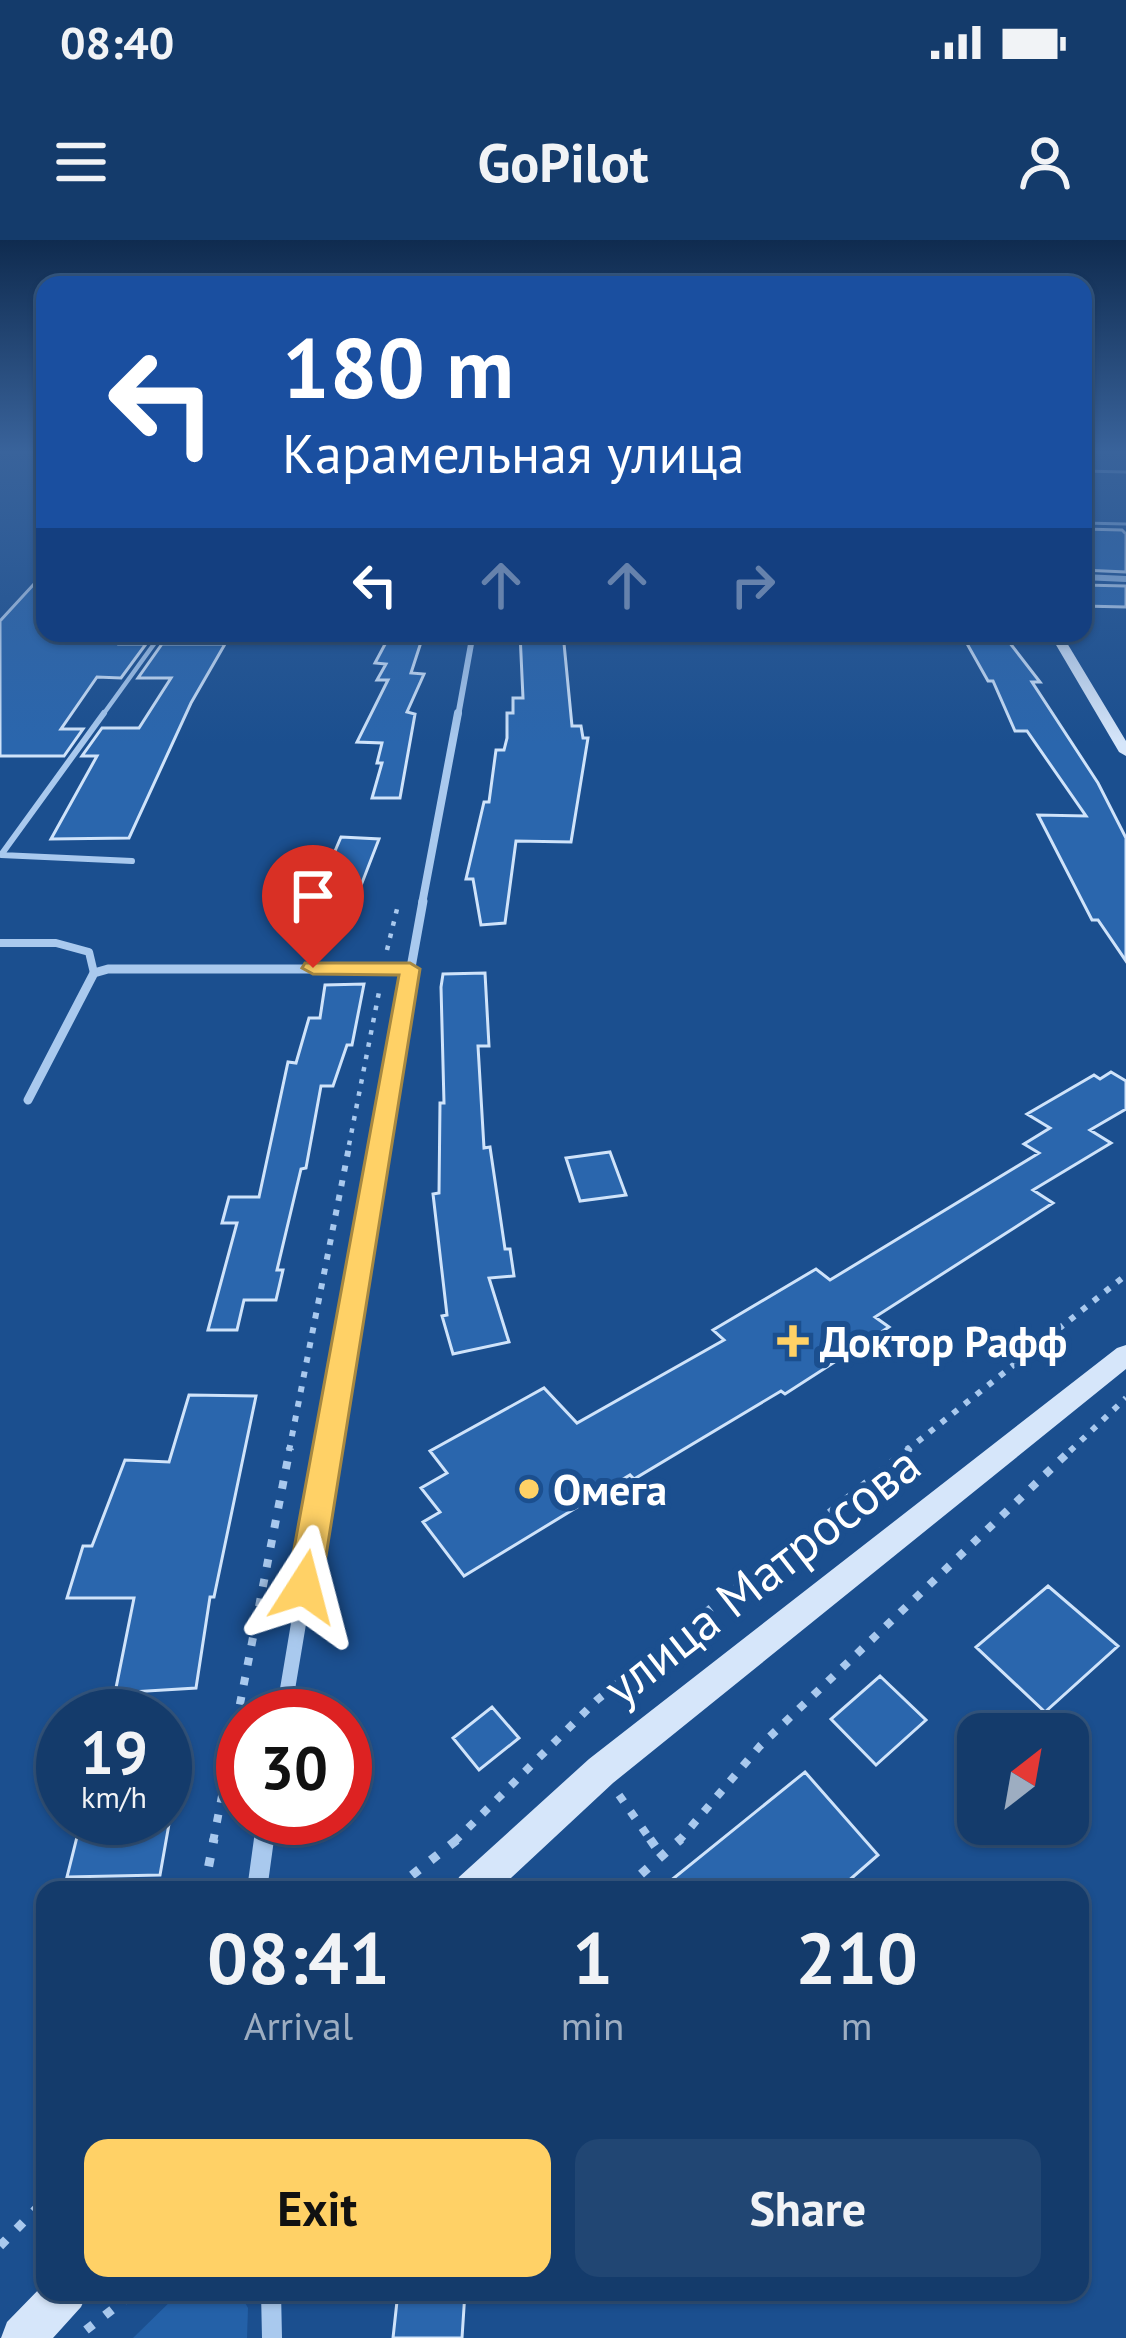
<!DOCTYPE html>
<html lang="en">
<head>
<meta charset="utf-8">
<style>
	:root { --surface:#143b6b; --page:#214673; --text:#f1f3f6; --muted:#9dadc1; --line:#33557e; --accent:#ffd166 }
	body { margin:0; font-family:"PT Sans",sans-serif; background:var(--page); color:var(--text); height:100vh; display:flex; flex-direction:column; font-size:45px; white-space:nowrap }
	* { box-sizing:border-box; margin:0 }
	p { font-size:39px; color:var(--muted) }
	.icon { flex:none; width:66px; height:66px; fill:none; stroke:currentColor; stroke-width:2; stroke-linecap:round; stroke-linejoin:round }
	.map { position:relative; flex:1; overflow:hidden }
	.drawer { position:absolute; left:36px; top:1641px; width:1053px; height:420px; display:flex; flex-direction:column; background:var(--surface); border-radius:24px; box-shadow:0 3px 9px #0004,0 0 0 3px var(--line) }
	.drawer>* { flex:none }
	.banner { position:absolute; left:36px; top:36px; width:1056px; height:366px; border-radius:24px; box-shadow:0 3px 9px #0004,0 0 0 3px var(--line); background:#1a4fa0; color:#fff; overflow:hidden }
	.needle { width:78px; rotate:31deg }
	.tools { position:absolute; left:957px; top:1473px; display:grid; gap:24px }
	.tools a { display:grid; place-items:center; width:132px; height:132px; border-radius:24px; background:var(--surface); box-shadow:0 3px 9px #0004,0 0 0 3px var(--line); font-size:60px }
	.speed { position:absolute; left:36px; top:1449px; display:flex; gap:24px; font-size:60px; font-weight:700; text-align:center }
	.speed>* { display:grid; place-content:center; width:156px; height:156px; border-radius:50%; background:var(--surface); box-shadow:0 3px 9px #0004,0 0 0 3px var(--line); line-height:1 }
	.speed small { font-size:30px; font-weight:400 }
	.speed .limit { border:18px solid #d22; background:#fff; color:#111 }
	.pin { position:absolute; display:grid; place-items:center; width:102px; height:102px; color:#fff; margin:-123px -51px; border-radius:50% 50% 50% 0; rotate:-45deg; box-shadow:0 0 12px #0007 }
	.pin .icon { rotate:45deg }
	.me { position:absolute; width:132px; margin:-66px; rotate:9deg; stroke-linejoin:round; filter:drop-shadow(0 0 9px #0008) }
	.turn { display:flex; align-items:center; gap:42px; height:252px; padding:0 48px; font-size:54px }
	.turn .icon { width:156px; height:156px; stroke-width:2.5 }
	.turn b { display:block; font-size:84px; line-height:102px }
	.lanes { display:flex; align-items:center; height:114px; padding:0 48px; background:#0003; justify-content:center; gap:60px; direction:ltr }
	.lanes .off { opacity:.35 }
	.eta { display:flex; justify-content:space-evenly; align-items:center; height:204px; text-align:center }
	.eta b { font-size:72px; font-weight:700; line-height:84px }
	.button { display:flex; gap:24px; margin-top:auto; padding:24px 48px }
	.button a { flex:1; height:138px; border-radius:24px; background:var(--accent); color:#111; font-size:48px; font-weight:700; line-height:138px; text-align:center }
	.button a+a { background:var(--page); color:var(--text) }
	.status { display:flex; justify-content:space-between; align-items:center; height:84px; padding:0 60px; background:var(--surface); direction:ltr }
	.status svg { height:33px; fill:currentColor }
	header { display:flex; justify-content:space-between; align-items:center; height:156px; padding:0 48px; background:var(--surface); font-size:54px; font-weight:700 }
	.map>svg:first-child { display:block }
	.green { fill:#2461a8 }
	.building { fill:#2a66ad; stroke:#cfe3fa; stroke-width:3 }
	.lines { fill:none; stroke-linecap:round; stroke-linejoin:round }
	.path-far3 { stroke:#a9c9ee; stroke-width:4.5; stroke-dasharray:4.5 8; stroke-linecap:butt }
	.path-far2 { stroke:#a9c9ee; stroke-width:6; stroke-dasharray:6 9; stroke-linecap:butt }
	.path-far1 { stroke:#a9c9ee; stroke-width:8; stroke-dasharray:8 12; stroke-linecap:butt }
	.path { stroke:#a9c9ee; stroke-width:9; stroke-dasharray:9 15; stroke-linecap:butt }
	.lane-far3 { stroke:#a9c9ee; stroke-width:3 }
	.lane-far2 { stroke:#a9c9ee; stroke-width:4.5 }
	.lane-far1 { stroke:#a9c9ee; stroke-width:6 }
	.lane { stroke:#a9c9ee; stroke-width:8 }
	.street-far5 { stroke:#a9c9ee; stroke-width:6 }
	.street-far4 { stroke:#a9c9ee; stroke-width:8 }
	.street-far3 { stroke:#a9c9ee; stroke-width:9 }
	.street-far2 { stroke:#a9c9ee; stroke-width:12 }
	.street-far1 { stroke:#a9c9ee; stroke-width:15 }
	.street { stroke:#a9c9ee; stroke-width:20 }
	.secondary { fill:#d6e6fa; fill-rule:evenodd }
	.route { fill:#ffd166; stroke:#a68842; stroke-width:3 }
	.poi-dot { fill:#ffd166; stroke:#1b4f8f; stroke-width:4.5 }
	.labels { text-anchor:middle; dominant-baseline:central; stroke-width:12; stroke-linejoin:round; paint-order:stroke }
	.poi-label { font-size:42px; font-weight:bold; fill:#fff; stroke:#1b4f8f; text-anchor:start }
	.near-street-label { font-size:51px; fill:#fff; stroke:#1b4f8f }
</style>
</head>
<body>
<div class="status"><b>08:40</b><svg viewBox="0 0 49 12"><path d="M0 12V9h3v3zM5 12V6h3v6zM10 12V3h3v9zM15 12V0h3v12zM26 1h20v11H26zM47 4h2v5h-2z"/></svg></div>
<header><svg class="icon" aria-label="menu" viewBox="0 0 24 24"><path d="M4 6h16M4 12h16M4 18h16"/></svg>GoPilot<svg class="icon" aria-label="person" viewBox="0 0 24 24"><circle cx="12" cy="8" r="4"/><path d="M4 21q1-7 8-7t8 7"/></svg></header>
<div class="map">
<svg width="1126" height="2098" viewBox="0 0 1126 2098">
	<rect width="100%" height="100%" fill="#1b4f8f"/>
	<path class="green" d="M180,2052H239L248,2068L247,2098H133Z"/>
	<path class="building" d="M1083,289L1122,290L1126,294V332L1083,330Z
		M45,332V393H128L120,404H146L121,438L97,437L61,489H83L64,516H0V381Z
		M1083,345L1126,346V367L1083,366Z
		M391,393H424L411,433L424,434L407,472L415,474L400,558H372L382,523H377L382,503L357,502L388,440H377L386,424L375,423Z
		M520,393H563L572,486H581L583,498H588L571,602L516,601L505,683L481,685L473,639H466L484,562H489L496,510H504L507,498V473H513V458H523Z
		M961,393H999L1006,398L1040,442H1032L1098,543L1126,598V721L1098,680H1092L1038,575L1086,576L1027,491H1015L993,441H988Z
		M162,404H225L191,463L129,598L51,599L97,516H82L102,488H139L171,438H138Z
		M341,597L379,599L348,679H306Z
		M485,733L489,806H478L484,908L490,907L505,1009H510L514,1036L489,1038L509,1102L453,1114L442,1076L447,1075L433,954L439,953L440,863H444L441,747L443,734Z
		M364,744L352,805H347L333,846H321L306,928L301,929L277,1030H283L276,1060H244L237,1090H208L237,983H222L229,957H259L288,822L296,823L309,778H320L325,745Z
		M1111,832L1126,841V869L1090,890L1111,903L1033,950L1053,963L875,1077L889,1087L785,1154L781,1151L634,1239L630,1235L464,1336L423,1282L440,1272L421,1248L447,1233L430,1211L544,1148L577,1183L724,1100L713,1090L816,1029L830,1040L1039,913L1024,904L1050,888L1027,874L1094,835L1100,839Z
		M610,912L626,955L580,961L566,918Z
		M189,1155L256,1156L214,1357H210L196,1448L115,1453L134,1358H67L83,1306H92L125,1220L169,1222Z
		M1048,1346L1118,1406L1045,1472L976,1407Z
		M880,1436L926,1480L876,1525L831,1479Z
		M492,1467L519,1498L479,1530L453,1498Z
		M805,1532L878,1615L838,1650H659Z
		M169,1584L160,1635L67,1637L80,1585Z
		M398,2052H465L462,2098H393Z"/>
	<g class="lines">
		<path class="path-far3" d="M387,710L398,665
			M349,905L380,747"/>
		<path class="path-far2" d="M289,1211L350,902
			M906,1211L1126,1035
			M1070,1211L1126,1158"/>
		<path class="path-far1" d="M619,1555L652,1602
			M213,1602L290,1208
			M454,1602L597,1460L910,1208
			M678,1602L760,1506L1073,1208"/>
		<path class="path" d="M650,1599L662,1616
			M204,1650L214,1599
			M393,1650L458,1599
			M623,1650L681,1599
			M0,2006L45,1960
			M86,2090L135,2052"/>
		<path class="lane-far3" d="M1083,231L1126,232
			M1083,283L1126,284"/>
		<path class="lane-far2" d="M102,476L162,393"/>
		<path class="lane-far1" d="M104,473L1,615L132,621"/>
		<path class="lane" d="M0,703H56L89,712L94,733"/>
		<path class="street-far5" d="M1083,337L1126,339
			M458,476L473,393"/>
		<path class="street-far4" d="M422,664L458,473"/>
		<path class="street-far3" d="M28,860L94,733L108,729H410
			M379,905L423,661"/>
		<path class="street-far2" d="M328,1211L380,902"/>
		<path class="street-far1" d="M283,1476L328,1208
			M264,1602L267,1578"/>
		<path class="street" d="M257,1650L264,1599
			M271,2052L272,2098"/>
		<path class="secondary" d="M1049,393H1061L1126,501V516L1119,512Z
			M1126,1105V1129L613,1543L498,1650H454L459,1637L589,1519L1117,1108Z
			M45,2043V2052H88L81,2067L53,2098H1L7,2082Z"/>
	</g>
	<linearGradient id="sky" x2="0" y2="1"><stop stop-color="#0f2b4f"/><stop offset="0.42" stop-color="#39639b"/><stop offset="1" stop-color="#39639b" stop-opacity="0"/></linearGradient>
	<rect width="1126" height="504" fill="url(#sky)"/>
	<path class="route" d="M305,723H410L420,729L321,1347L316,1358L304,1362L292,1358L287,1347L399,735L313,734L302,728Z"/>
	<g class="poi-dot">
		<path d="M787 1083h12v12h12v12h-12v12h-12v-12h-12v-12h12z"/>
		<circle cx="529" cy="1249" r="12"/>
	</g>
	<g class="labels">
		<g class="poi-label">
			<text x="820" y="1101">Доктор Рафф</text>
			<text x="553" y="1249">Омега</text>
		</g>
		<g class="near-street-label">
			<text transform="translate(761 1335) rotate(-38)">улица Матросова</text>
		</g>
	</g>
</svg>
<div class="tools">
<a><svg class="needle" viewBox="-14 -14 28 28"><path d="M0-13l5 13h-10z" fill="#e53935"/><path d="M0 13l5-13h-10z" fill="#9dadc1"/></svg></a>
</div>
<div class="speed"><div>19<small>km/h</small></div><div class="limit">30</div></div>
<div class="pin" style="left:313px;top:728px;background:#d93025"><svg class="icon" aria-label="arrive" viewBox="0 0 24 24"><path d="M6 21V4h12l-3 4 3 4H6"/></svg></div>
<svg class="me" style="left:304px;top:1347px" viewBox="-20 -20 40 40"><path d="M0-17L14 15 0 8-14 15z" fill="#ffd166" stroke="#fff" stroke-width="4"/></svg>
<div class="banner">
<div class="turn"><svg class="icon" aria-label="left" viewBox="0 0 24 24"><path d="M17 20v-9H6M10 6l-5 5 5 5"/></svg><div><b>180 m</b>Карамельная улица</div></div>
<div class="lanes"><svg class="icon" aria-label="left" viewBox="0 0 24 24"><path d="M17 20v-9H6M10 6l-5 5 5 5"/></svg><svg class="icon off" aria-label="ahead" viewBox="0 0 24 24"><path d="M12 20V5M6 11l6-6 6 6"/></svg><svg class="icon off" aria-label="ahead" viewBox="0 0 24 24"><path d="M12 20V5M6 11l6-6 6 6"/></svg><svg class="icon off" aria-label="right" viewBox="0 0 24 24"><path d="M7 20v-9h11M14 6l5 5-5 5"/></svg></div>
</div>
<section class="drawer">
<div class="eta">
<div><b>08:41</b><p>Arrival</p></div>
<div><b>1</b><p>min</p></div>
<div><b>210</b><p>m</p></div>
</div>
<div class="button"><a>Exit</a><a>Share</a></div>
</section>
</div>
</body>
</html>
